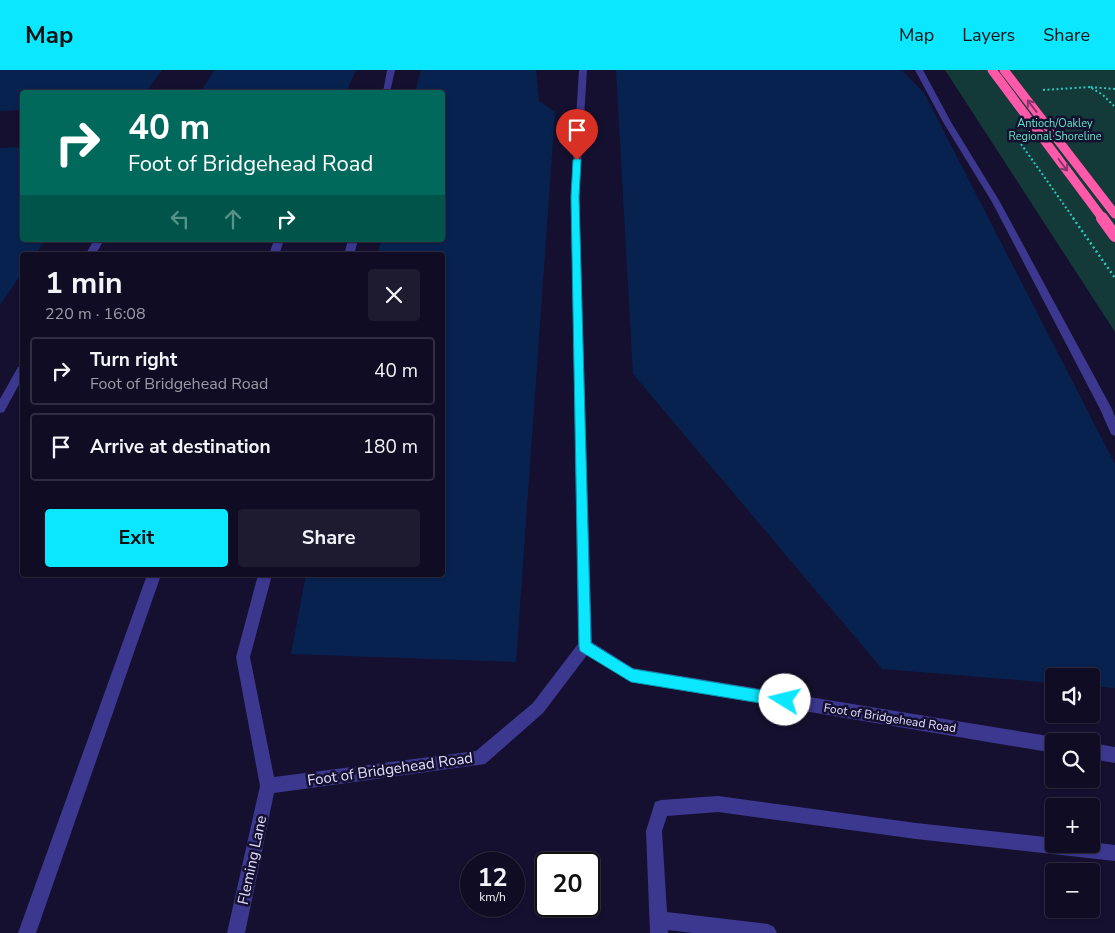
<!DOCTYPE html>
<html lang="en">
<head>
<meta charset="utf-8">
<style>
	:root { --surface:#100c23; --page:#1e1a30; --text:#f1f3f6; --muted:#9c9ba6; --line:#302c41; --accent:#0ae7ff }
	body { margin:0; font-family:"Nunito Sans",sans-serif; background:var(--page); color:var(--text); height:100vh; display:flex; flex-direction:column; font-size:19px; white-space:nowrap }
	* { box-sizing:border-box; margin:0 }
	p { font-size:16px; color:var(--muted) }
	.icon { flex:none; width:28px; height:28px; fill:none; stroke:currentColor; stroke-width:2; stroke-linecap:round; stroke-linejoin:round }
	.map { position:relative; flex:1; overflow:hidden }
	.drawer { position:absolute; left:20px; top:182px; width:425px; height:325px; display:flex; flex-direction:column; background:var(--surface); border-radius:5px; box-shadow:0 1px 4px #0004,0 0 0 1px var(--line) }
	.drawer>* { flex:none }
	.top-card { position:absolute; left:20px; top:20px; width:425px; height:152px; border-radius:5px; box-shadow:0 1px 4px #0004,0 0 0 1px var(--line); background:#00695c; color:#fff; overflow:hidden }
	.tools { position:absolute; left:1045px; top:598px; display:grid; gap:10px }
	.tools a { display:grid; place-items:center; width:55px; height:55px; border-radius:5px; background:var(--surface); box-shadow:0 1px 4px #0004,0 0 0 1px var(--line); font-size:25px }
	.speed { position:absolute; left:460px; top:782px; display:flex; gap:10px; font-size:25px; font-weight:700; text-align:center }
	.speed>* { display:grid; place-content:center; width:65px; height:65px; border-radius:50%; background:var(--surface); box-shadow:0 1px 4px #0004,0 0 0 1px var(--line); line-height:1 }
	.speed small { font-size:12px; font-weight:400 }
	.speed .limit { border:2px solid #111; border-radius:8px; background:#fff; color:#111 }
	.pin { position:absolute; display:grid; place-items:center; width:42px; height:42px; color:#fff; margin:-51px -21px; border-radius:50% 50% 50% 0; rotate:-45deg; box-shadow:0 0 5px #0007 }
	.pin .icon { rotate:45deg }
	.me { position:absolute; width:55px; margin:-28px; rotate:279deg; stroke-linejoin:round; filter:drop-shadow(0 0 4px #0008) }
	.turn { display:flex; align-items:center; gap:18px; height:105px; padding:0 25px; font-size:22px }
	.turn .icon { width:65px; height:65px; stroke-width:2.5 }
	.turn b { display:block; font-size:35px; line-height:42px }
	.lanes { display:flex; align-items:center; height:48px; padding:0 25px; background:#0003; justify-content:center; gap:25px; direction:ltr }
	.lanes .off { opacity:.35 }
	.round { display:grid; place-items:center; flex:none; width:52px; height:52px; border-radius:5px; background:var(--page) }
	.headline { display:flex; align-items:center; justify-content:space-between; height:85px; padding:0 25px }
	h1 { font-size:30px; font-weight:700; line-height:38px }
	.action { display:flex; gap:10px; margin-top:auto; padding:10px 25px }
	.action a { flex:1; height:58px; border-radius:5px; background:var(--accent); color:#111; font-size:20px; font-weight:700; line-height:58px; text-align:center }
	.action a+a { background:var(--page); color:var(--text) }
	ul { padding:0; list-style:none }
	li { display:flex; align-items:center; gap:15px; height:68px; margin:0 10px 8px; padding:0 15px; border:2px solid var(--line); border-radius:5px }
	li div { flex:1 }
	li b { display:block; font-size:19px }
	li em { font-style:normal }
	header { display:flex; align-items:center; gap:30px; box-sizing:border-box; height:70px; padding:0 25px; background:var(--accent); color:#111 }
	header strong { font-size:24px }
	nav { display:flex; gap:28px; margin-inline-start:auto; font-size:18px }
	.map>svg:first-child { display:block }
	.green { fill:#133938 }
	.water { fill:#082250 }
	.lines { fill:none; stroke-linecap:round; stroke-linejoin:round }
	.path-far1 { stroke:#29c8be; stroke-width:2; stroke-dasharray:2 2.5; stroke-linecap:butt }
	.path { stroke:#29c8be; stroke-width:2.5; stroke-dasharray:2 3; stroke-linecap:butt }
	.minor { fill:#3c3890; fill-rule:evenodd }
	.highway-bridge-far1 { stroke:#ff59a9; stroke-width:9 }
	.highway-bridge { stroke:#ff59a9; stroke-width:12 }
	.oneway { stroke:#8a346c }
	.route { fill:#0ae7ff; stroke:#0696a6 }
	.labels { text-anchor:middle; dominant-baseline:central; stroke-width:5; stroke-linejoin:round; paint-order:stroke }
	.far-park-label { font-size:11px; fill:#60e9c6; stroke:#15102f }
	.street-label { font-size:12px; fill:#e1deff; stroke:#15102f }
	.near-street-label { font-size:15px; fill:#e1deff; stroke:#15102f }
</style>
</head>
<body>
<header>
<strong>Map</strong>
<nav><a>Map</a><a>Layers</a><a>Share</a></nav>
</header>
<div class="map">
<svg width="1115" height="863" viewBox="0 0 1115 863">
	<rect width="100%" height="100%" fill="#15102f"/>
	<path class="green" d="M945,0H1115V262Z"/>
	<path class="water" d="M0,0H162L146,22H22V40L0,41Z
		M214,0H356L346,22H201Z
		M421,0H536L539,31L555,42L516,592L291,584L306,505H442V185H377L381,170H442V22H415Z
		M616,0H902L924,23L1115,394V618L1091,616V606H1054V613L882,599L633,304Z
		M22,77V170H45L35,185H22V203L0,235V78Z"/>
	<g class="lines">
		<path class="path-far1" d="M1115,19L1090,17L1103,25L1115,37
			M1043,20L1090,17
			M1021,74L1074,149"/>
		<path class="path" d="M1073,148L1115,208"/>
		<path class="minor" d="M387,0H395L390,22H383Z
			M579,0H587L579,127L592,572L633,598L1054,667L1060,671H1054V683L631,612L587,585L543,643L485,694L274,723L245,863H227L260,716L236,587L258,505H272L250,587L274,707L476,681L533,633L578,574L571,127Z
			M915,0H923L951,52L1000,132L1112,339L1115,347V366L1111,364L1100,339L992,132L943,52Z
			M94,170H104L95,185H85Z
			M274,170H284L279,185H269Z
			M348,170H358L354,185H344Z
			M22,296V309L4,342L0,343V329L18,297Z
			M147,505H161L36,863H18Z
			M1091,673L1115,677V693L1091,689Z
			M718,726L916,753L1054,768V774H1091V772L1115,775V791L916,769L718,742L667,746L662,761L667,842L768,854L774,857L777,863H693L668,860V863H650L646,761L655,732L661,730Z"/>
		<path class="highway-bridge-far1" d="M992,0L1103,149
			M1004,0L1115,144"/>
		<path class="highway-bridge" d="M1102,148L1115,166"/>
	</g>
	<defs><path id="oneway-shaft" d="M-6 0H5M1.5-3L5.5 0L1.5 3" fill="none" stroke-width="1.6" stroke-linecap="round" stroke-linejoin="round" transform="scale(1.25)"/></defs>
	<g class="oneway">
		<use href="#oneway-shaft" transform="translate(1032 36) rotate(-128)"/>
		<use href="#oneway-shaft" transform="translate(1063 95) rotate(53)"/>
	</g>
	<path class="route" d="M577,88L581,90L579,127L591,573L633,599L785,624L789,626L791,630L789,635L785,637L631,612L580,581L579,576L571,127L573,90Z"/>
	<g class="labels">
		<g class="far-park-label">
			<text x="1055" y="53">Antioch/Oakley<tspan x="1055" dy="13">Regional Shoreline</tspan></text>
		</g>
		<g class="street-label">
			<text transform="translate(890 648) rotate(9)">Foot of Bridgehead Road</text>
		</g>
		<g class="near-street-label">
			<text transform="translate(390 699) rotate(-8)">Foot of Bridgehead Road</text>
			<text transform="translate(252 790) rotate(-78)">Fleming Lane</text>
		</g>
	</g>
</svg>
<div class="tools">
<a><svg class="icon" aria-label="sound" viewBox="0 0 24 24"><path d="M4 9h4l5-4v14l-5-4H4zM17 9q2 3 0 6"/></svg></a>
<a><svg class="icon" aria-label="search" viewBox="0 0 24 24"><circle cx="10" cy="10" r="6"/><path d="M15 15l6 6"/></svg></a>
<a>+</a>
<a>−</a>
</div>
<div class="speed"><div>12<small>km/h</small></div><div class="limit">20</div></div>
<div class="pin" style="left:577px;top:90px;background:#d93025"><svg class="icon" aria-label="arrive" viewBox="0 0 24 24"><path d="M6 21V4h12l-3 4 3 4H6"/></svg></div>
<svg class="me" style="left:785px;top:630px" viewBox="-20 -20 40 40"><circle r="19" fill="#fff"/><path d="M0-13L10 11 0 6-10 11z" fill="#0ae7ff"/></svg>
<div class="top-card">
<div class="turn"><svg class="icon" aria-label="right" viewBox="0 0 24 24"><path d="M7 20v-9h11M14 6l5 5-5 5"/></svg><div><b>40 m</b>Foot of Bridgehead Road</div></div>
<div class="lanes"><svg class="icon off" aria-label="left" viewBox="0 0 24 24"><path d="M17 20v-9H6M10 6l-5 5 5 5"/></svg><svg class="icon off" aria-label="ahead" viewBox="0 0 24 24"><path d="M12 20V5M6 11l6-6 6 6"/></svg><svg class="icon" aria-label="right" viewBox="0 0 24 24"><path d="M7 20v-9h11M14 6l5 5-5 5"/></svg></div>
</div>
<section class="drawer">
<div class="headline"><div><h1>1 min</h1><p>220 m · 16:08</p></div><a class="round"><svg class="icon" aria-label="close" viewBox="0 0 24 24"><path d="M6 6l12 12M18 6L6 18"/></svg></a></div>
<ul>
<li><svg class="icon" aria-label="right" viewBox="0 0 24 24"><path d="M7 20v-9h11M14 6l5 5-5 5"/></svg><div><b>Turn right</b><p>Foot of Bridgehead Road</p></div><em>40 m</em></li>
<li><svg class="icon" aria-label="arrive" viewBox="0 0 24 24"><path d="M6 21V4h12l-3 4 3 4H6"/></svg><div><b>Arrive at destination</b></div><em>180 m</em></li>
</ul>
<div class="action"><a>Exit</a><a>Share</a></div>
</section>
</div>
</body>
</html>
